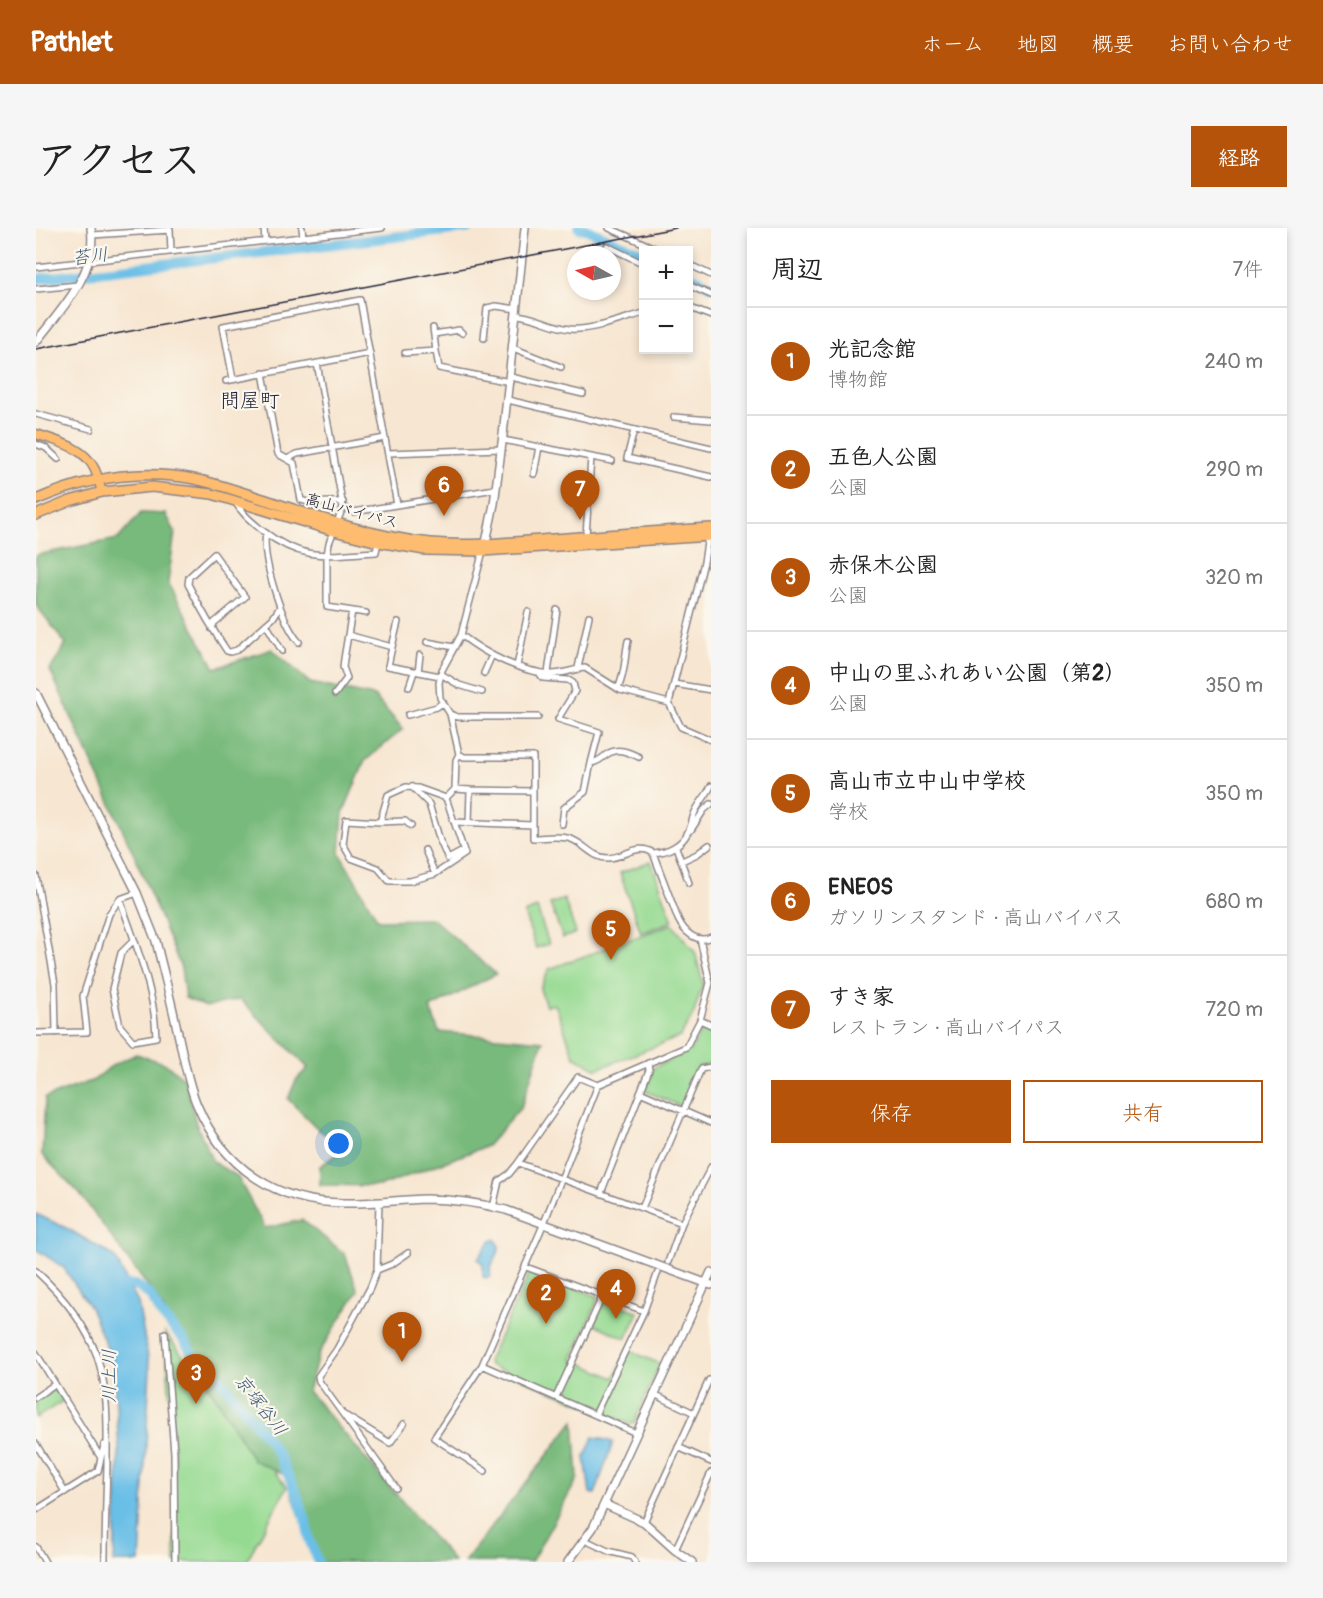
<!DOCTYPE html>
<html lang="ja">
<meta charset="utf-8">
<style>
:root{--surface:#fff;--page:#f6f6f6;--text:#222;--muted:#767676;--line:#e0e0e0;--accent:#b45309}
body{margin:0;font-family:Pangolin,"Klee One",sans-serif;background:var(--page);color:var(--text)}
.controls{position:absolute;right:18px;top:18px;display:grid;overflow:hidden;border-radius:0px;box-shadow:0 3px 9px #0003}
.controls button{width:54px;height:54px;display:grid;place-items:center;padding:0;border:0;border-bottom:2px solid var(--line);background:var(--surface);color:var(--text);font:30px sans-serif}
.compass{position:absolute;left:531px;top:18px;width:54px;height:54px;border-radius:50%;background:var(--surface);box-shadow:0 3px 9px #0003;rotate:278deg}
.you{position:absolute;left:303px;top:916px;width:21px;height:21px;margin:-15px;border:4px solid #fff;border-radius:50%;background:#1a73e8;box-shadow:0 0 0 9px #1a73e833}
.badge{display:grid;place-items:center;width:39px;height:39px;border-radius:50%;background:var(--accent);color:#fff;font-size:20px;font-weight:700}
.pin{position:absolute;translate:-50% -50px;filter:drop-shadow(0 2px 3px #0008)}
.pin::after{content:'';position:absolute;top:32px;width:21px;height:18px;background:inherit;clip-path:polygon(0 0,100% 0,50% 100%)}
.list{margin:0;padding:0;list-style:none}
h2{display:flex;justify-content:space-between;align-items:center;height:78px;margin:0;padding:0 24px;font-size:26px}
h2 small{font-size:20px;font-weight:400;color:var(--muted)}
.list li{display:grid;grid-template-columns:39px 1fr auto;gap:18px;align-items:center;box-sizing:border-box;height:108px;padding:0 24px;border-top:2px solid var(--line)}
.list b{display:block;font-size:22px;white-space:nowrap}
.list p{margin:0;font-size:20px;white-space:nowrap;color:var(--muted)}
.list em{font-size:20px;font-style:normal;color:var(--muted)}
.actions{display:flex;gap:12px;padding:18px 24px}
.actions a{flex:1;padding:14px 0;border:2px solid var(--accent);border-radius:0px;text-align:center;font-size:21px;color:var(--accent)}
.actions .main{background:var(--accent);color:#fff}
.map{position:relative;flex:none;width:675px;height:1334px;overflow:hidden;border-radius:0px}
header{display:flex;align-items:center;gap:36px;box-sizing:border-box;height:84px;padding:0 30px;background:var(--accent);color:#fff}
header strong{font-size:28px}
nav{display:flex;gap:33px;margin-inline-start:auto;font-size:21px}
.intro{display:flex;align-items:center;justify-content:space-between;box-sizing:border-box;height:144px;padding:0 36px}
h1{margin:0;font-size:42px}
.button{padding:15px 27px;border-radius:0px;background:var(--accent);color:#fff;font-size:21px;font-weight:700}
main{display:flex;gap:36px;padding:0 36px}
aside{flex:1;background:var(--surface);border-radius:0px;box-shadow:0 3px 9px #0003}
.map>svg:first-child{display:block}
.green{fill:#96da92;stroke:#5c7e66;stroke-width:1.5}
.forest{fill:#78ba7c;stroke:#4d6e5c;stroke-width:1.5}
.water{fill:#6bbfe7;stroke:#467091;stroke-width:1.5}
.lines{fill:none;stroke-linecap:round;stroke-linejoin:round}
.river{stroke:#6bbfe7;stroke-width:10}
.minor-casing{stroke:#8c8486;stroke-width:8}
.tertiary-casing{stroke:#8c8486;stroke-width:10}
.primary-casing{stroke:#8c8486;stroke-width:11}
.trunk-casing{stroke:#8c8486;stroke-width:12}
.minor{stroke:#fff;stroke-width:5}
.tertiary{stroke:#fff;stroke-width:7}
.primary{stroke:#fdbc70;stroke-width:8}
.trunk{stroke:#fdbc70;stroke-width:9}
.rail{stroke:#22223b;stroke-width:1.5}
.labels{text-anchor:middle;stroke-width:4.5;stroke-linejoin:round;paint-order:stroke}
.street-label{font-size:16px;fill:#22223b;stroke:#fbf7ec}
.water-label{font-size:18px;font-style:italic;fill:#3c5977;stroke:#fbf7ec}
.quarter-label{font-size:20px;fill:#22223b;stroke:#fbf7ec}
</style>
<header>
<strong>Pathlet</strong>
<nav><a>ホーム</a><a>地図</a><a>概要</a><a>お問い合わせ</a></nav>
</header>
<div class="intro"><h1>アクセス</h1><a class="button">経路</a></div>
<main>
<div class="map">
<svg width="675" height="1334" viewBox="0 0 675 1334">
<rect width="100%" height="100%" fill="#fbf7ec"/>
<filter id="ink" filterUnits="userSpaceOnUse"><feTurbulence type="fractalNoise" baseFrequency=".0167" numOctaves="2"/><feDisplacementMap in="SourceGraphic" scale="12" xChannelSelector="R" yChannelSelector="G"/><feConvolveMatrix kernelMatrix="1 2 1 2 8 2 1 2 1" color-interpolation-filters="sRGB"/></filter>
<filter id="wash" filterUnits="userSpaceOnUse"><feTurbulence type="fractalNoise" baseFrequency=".008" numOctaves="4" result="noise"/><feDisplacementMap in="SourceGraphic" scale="24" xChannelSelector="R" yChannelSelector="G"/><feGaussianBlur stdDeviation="1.35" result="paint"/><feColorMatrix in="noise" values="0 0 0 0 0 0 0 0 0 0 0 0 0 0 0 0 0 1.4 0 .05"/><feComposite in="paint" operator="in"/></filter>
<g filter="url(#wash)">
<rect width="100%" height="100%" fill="#f7e6d1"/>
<path class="green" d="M615 633 637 693 605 705 584 645Z
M528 671 540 705 527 710 514 676Z
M501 680 513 716 500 720 488 685Z
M636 696 659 724 667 755 657 788 644 809 561 841 538 828 519 776 510 778 504 761 513 741Z
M670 798 675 801V836L663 839 647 876 644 878 609 863 617 840 655 822 667 799Z
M494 1044 561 1068 562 1071 536 1131 578 1150 592 1122 624 1136 598 1195 594 1196 453 1137 452 1133Z
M568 1072 601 1083 602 1086 590 1111 558 1096Z
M129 1105 251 1259 210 1334H139L138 1224Z
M16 1161H19L27 1173 0 1190V1171Z"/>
<path class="forest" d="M105 285 130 286 139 304 132 354 179 440 236 421 274 455 338 468 367 501 329 533 307 585 304 625 342 692 397 691 460 746 394 780 403 804 507 813 485 879 451 918 345 958 284 957V938L310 921 283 902 252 871 260 852 272 840 204 771 170 779 149 770 145 740 99 629 14 442 30 416 0 377V327L82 311Z
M100 826 128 835 149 851 160 895 177 934 201 948 229 1000 266 992 309 1026 322 1063 283 1125 272 1163 418 1334H285L277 1323 249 1247 217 1232 121 1071 43 965 6 927 9 870 58 852 77 837Z
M538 1193 542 1250 495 1334H428Z"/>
<path class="water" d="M0 986 32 1001 78 1028 102 1075 114 1140 104 1334H78L83 1221 77 1134 54 1079 28 1040 0 1021Z
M459 1011C468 1022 459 1029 455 1039 454 1042 454 1045 454 1049L450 1050 447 1049V1037L442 1031 455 1012Z
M557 1209 577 1214 559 1266 554 1265 549 1229Z"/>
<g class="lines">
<path class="river" d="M543 0 550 1 608 26
M652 47 675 58
M0 51 434 0
M79 1056 99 1057 114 1067 123 1084 147 1111 158 1128 172 1135 236 1217 246 1234 261 1266 271 1296 273 1311 282 1334"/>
</g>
</g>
<g filter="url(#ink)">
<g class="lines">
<g class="minor-casing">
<path id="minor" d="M228 0 229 13
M266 0 267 9
M573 0 623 22
M134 1 135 23
M56 7 134 2
M571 18 608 36
M652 36 675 47
M0 39 346 0
M652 57 675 67
M0 61 42 57
M652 79 675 88
M480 87C499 88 515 99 534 101 555 103 586 91 608 85
M397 100 400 123
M398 106 423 102 426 105
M448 110 451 80 460 78 481 81
M477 120 525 139
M369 125 400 123 403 140 474 154
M281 135 307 279 293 315 291 327V379L330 385
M227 145 242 226 258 235 265 272C280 278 291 272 307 274
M475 149 547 166
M197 151 187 98 324 72 361 277
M190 153 334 125
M472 172 675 220
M0 186 55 201
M638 189 675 192
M598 202 591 230 675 249
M467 212 576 233
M0 216 10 220 22 231
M352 225 465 221
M251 231 261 226 349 210
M498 246 503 219
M198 272C206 286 215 293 227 303 267 334 292 327 340 324L342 314
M307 279 317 284 459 261
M230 305C225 329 246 395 263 414
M550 308 555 229
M672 308 668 334 633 475 645 499 675 512
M230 396 246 423
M176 401 178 395 209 369 178 326 153 349 152 356C164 380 176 401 191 423L194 424 201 422 237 390 244 379
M312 407 356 419 352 438 404 448
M425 407C451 427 484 444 516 446 527 446 538 441 549 440L584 462 633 475
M391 414 418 419
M356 419 362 394
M481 438 492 384
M542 440 553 388
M382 444 384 427
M448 445 456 427
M512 445 521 382
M405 446 423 457 446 464
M504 446 507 450 532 452 537 455 539 463 522 491 563 504 555 535C564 534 566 529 573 525 583 519 594 525 603 529
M638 456 675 462
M373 459 378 444
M582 461C590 442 588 432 592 413
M299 466 311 450 307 439 308 431 316 383
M414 486 421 489H502
M372 487 401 479 407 474
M376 559 393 576 404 613 412 631 427 623
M419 561 434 562 433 595
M434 562 497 563
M344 594 352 567 370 559 382 560 410 570
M418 594 497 597V529H428L423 526
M526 596 528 580 549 564 555 535
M497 597V610C509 610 523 607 535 611 549 616 556 630 572 630 588 630 602 614 617 625 632 624 646 617 652 604 656 597 656 589 660 582 665 573 671 567 675 558
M375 598 369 593 344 594 310 592 307 616 315 630 342 640 353 653H374L399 646 389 622
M655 602 668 582 675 576
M640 619 653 655
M617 625 642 691C648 704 661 716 675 709
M646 633 661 626 673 617
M399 646 429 626 410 570 419 561 420 532 423 526 414 486 404 470 403 455 406 442 425 407 447 323
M0 648 19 756 20 805
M84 671C99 716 119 761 120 809L97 813 84 798 76 761 85 725 98 712
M664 711 674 755 664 792 650 819 562 857 542 849 482 935 646 995 675 939
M664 792 675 797
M0 805 51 804 47 768 73 686 84 671 101 665
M604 864 675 895
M565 965 613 842 612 835
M343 974 341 1042 334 1060 301 1121 282 1148 283 1153 360 1260
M458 975 463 953 473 946 482 935
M606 980 665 841 675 839
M632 1034 646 995
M490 1039 608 1083 559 1187
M341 1042 356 1036 372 1025
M0 1043C26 1067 49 1095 61 1128 73 1164 71 1201 71 1237 70 1270 69 1302 69 1334
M608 1083 622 1044
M129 1105 138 1225 139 1334
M0 1125 65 1230
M446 1137 600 1205
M0 1169 19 1156
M520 1169 567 1067
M658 1185 673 1152H675
M310 1188 354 1215 368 1196
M0 1216 29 1264
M642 1219 675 1234
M449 1243 398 1210 446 1137 508 995 562 857
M0 1282 62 1243 68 1217
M608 1294 658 1185 618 1166
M549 1312 572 1323 596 1329 599 1334
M0 1319 9 1334
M639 1322 675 1245"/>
</g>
<g class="tertiary-casing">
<path id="tertiary" d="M0 114C25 81 62 45 55 0
M449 319 458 276 467 207 489 0
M0 465 101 665 120 713C127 742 135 772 141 801 147 826 151 853 161 877 187 938 239 975 307 975 334 976 361 972 389 971 416 971 443 975 470 982L675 1057
M568 1276 608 1294 639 1322 656 1334
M532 1334 557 1300 675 1044"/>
</g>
<g class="primary-casing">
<path id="primary" d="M0 206C20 213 48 219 58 240 62 247 63 256 66 264"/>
</g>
<g class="trunk-casing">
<path id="trunk" d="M0 272C43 253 89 243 137 248 170 251 201 263 233 273 286 291 339 309 395 315 435 319 476 314 517 311 570 307 622 303 675 300
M0 287 34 273 66 264 116 259 176 266 298 303 342 314 389 322 447 323 675 308"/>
</g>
<use href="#minor" class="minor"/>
<use href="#tertiary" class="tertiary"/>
<use href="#primary" class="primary"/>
<use href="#trunk" class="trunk"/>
<path class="rail" d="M0 121 640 0"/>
</g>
</g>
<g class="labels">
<g class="street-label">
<text transform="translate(316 282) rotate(15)" y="6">高山バイパス</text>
</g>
<g class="water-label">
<text transform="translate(54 28) rotate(-7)" y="6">苔川</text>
<text transform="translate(73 1148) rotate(-90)" y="6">川上川</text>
<text transform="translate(225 1177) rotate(52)" y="6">京塚谷川</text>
</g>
<g class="quarter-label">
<text x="214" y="179">問屋町</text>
</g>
</g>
</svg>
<div class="controls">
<button>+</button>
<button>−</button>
</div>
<svg class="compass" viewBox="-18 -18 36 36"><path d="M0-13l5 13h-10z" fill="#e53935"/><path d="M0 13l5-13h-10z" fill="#767676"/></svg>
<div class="you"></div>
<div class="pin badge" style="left:366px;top:1134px">1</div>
<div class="pin badge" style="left:510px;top:1096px">2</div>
<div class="pin badge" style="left:160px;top:1176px">3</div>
<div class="pin badge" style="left:580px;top:1091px">4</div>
<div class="pin badge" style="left:575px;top:732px">5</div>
<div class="pin badge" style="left:408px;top:288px">6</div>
<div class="pin badge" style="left:544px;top:292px">7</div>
</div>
<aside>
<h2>周辺<small>7件</small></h2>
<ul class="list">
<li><span class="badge">1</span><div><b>光記念館</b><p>博物館</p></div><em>240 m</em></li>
<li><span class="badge">2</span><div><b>五色人公園</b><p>公園</p></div><em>290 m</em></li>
<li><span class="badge">3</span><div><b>赤保木公園</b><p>公園</p></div><em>320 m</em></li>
<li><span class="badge">4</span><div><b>中山の里ふれあい公園（第2）</b><p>公園</p></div><em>350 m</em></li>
<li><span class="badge">5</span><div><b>高山市立中山中学校</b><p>学校</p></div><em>350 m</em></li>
<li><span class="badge">6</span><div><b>ENEOS</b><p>ガソリンスタンド · 高山バイパス</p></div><em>680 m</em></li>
<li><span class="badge">7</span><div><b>すき家</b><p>レストラン · 高山バイパス</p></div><em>720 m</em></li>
</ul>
<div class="actions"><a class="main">保存</a><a>共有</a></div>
</aside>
</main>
